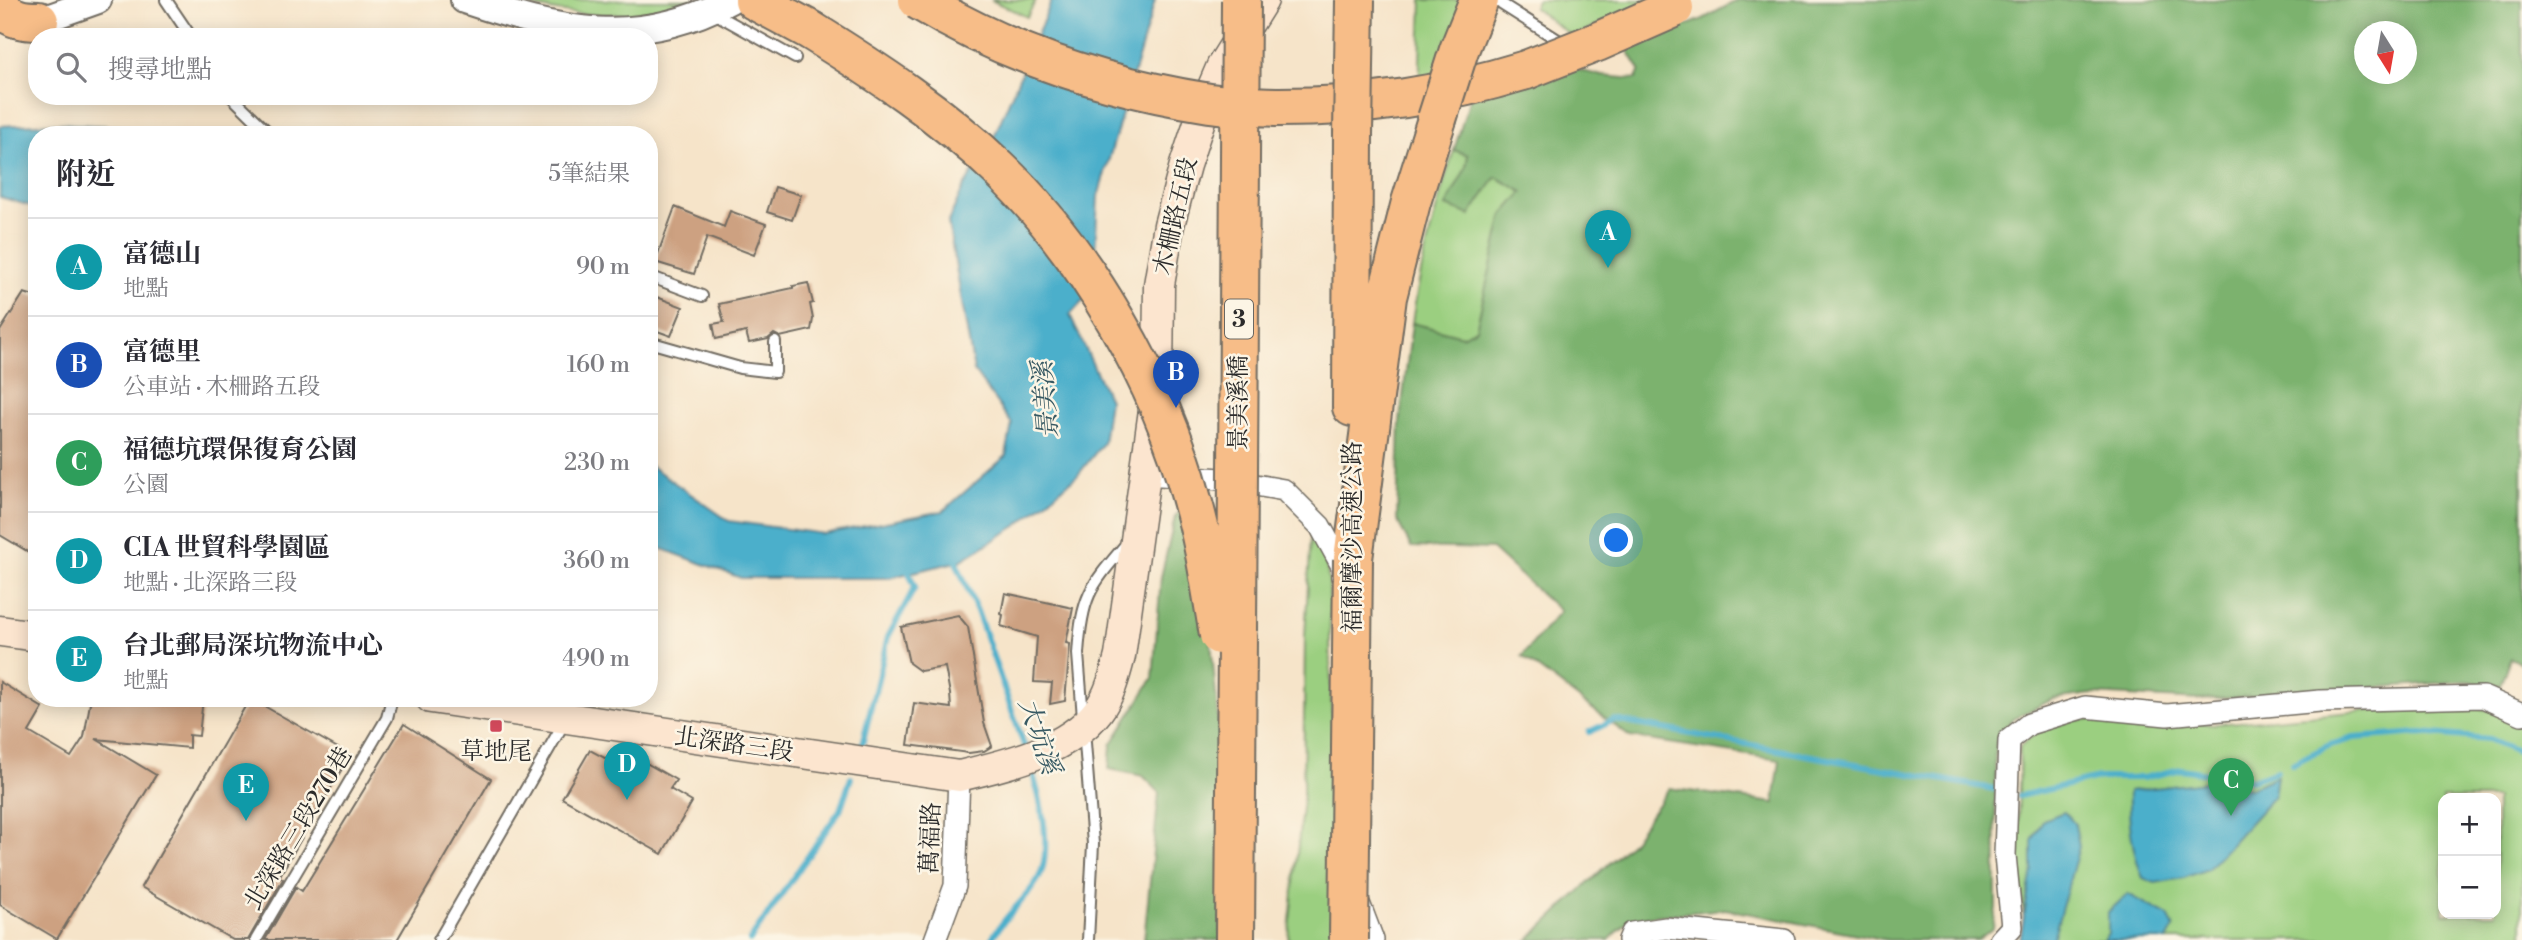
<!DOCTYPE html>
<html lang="zh-TW">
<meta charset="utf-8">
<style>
:root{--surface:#fff;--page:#f7f7f7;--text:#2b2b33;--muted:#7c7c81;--line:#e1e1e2;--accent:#2563eb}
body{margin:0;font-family:"Libre Bodoni","Noto Serif TC",serif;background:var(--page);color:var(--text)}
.controls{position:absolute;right:21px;bottom:21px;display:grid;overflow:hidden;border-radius:14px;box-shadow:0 4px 18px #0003}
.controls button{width:63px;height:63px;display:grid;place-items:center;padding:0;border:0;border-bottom:2px solid var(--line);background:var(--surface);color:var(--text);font:35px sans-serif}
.compass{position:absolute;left:2354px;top:21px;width:63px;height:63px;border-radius:50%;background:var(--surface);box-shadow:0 4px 18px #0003;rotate:169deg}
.you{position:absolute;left:1617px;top:541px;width:24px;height:24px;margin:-18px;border:5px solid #fff;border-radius:50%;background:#1a73e8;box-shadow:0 0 0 10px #1a73e833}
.badge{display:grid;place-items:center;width:46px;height:46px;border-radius:50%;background:var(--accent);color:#fff;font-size:23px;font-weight:700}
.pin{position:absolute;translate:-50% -58px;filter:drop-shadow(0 2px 4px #0008)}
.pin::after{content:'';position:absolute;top:37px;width:24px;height:21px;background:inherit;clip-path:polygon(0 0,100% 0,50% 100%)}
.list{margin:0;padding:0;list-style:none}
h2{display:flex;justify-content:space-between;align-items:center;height:91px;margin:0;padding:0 28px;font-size:30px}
h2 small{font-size:23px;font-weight:400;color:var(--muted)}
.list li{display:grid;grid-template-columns:46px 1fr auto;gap:21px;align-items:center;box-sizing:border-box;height:98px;padding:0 28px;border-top:2px solid var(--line)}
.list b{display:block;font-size:26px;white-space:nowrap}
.list p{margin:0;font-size:23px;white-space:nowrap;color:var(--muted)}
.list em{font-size:23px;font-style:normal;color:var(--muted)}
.icon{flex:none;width:38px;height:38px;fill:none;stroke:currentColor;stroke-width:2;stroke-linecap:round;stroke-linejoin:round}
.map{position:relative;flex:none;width:2522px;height:940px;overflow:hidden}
.search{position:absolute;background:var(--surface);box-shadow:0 4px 18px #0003;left:28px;top:28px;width:630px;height:77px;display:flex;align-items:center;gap:18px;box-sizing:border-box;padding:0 24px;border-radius:28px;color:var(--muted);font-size:26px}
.panel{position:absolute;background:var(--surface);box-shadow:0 4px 18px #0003;left:28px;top:126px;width:630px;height:581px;border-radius:28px}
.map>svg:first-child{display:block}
.green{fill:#9bcf80;stroke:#637d56;stroke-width:2;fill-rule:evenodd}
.forest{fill:#7cb26e;stroke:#546e4c;stroke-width:2;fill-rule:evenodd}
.water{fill:#4cafcb;stroke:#3c6d7b;stroke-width:2}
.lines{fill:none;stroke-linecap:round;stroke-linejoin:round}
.stream{stroke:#4cafcb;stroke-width:6}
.building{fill:#cda181}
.service-casing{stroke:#726c62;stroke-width:14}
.minor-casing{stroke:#726c62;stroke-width:24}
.tertiary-casing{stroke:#726c62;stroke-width:30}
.secondary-casing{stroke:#726c62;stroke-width:33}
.motorway-casing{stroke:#726c62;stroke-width:42}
.service{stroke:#fff;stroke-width:10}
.minor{stroke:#fff;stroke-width:21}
.tertiary{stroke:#fff;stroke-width:26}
.secondary{stroke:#fce5cf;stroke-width:30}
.motorway{stroke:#f7bd88;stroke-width:38}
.motorway-bridge-casing{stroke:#726c62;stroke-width:42;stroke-linecap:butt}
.motorway-bridge{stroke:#f7bd88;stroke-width:38}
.poi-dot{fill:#d1495b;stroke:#fcf5e5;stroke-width:2.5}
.labels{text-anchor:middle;stroke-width:5;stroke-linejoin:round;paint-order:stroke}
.shield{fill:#fcf5e5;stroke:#6a6863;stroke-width:2}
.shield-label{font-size:23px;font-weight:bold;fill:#2b2b2b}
.street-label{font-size:24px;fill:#2b2b2b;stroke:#fcf5e5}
.poi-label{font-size:24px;fill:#2b2b2b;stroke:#fcf5e5}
.water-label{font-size:26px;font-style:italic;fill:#375963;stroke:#fcf5e5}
</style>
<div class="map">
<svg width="2522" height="940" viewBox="0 0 2522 940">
<rect width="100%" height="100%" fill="#fcf5e5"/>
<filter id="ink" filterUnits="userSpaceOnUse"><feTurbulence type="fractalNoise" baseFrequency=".0143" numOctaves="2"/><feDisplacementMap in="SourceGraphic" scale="14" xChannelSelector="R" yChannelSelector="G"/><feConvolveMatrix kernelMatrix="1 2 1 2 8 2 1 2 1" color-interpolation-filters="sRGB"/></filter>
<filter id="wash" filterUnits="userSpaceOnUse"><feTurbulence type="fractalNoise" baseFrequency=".00686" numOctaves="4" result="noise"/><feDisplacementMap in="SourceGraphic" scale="28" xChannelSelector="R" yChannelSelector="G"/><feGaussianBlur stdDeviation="1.57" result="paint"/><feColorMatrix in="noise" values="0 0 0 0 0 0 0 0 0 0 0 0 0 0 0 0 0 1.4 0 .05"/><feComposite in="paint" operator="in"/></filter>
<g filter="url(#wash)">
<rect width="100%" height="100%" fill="#f6e4c9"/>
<path class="green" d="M511 0H695C635 19 572 20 511 0Z
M991 0H1036L1027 17Z
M1422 0H1466L1418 123Z
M1537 0H1650L1573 37 1534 8Z
M1454 150 1468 155 1466 168 1447 206 1485 190 1496 177 1523 192 1476 329 1462 336 1412 323C1420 264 1436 207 1454 150Z
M1311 534 1325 555 1329 583 1333 794 1332 940H1288L1303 798 1305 636Z
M2472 707 2494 711 2522 724V940H2021L2024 923 2018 834 2020 746 2038 731 2073 720 2112 718 2216 724 2363 711ZM2443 798H2496V914H2443Z"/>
<path class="forest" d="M1738 0H2522V663L2510 658 2500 686 2467 681 2200 700 2092 694 2053 699 2013 719 1999 733 1995 748 1996 908 1993 928 1978 940H1888L1725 909 1632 918 1609 940H1528L1632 842 1669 788 1774 803 1780 760 1630 737 1522 656 1560 611 1492 549 1411 547 1397 520 1400 421 1412 323 1462 336 1476 329 1503 215 1523 192 1496 177 1470 215 1446 206 1466 168 1468 155 1454 150 1470 98 1568 67 1602 76 1636 79 1640 70 1627 49 1703 19ZM2364 32H2406V74H2364Z
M1184 506 1209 621 1219 726 1221 940H1144L1159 792 1143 776 1109 769 1111 745 1153 678 1161 577 1175 517Z"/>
<path class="water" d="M1052 0H1155L1098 197 1093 290 1070 315 1109 400 1103 443 1077 476 1018 525 960 561 888 578H741L649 544V465L729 521 824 534 943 511 1006 456 1012 424 974 371 948 222 963 188 993 139Z
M57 123 127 127 144 135H37V208L0 197V126Z
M2277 776 2274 796 2208 869 2184 878 2155 883 2143 878C2132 851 2128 820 2129 791L2205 782 2251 788Z
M2064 812 2075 824 2079 847 2053 939 2020 940 2032 870V841L2043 820Z
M2128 894 2168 916 2174 927 2167 940H2104L2108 933V912Z"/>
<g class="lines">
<path class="stream" d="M953 555 977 611 1025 748
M1589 732 1614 720 1994 789
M862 745 888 637 915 587 906 566
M2292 764 2330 745 2354 738 2421 733 2489 739 2522 753
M2019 796 2099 778H2143L2181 769 2252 780 2277 771
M750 940 840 810 851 778
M991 940C1003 918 1021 904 1035 884 1056 856 1040 795 1030 765"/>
</g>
<g id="blocks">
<path class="building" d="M775 187 801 195 792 220 767 212Z
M675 207 724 227 730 211 766 224 754 255 707 237 694 274 655 262Z
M808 283 813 303 810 304 813 319 811 330 780 337 774 334 768 339 749 343 746 332 716 339 713 324 724 322 719 304 793 288V286Z
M24 293 37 297V557L0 535V331Z
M649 294 683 307 671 336 649 328Z
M1005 593 1073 608 1066 643 1070 644 1065 701 1050 704 1052 683 1034 682 1037 637 1001 626 1003 615 1001 614Z
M958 615 968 627 984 723 992 746 984 751 969 753 908 745 914 703 951 708 950 694 945 667 920 671 909 663 901 627Z
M0 682 43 708 29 732 71 757 84 737 91 698H203L199 736 189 735V748L96 739 156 775 57 939 0 905Z
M250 698 350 755 279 877 283 879 248 940H233L141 887Z
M404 724 491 779 397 940H265L296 887 302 891Z
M620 748 676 780 670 789 692 802 662 854 562 798 590 750 612 762Z"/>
</g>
</g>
<g filter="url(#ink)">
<use href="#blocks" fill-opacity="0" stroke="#726c62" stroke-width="2"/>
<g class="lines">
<g class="service-casing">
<path id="service" d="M166 0 191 37
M1495 0 1566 45
M712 12 795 58
M231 96 271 135
M649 276 702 296
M649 342 740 368 775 372V342
M256 940 387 718 392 698
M439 940 565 721
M1088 940 1093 844 1078 654C1082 594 1090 587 1128 542"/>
</g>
<g class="minor-casing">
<path id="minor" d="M1145 474 1222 479 1284 490 1320 526 1342 566V577
M1359 903 1373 940
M935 940 955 886 959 776
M1629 940 1632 933 1666 928 1784 940
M2000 940 2012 927 2005 855 2009 740 2029 724 2085 707 2167 715 2320 701 2483 697 2522 714"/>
</g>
<g class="tertiary-casing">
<path id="tertiary" d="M464 0C557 31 638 50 730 0
M39 21 98 0"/>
</g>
<g class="secondary-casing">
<path id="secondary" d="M0 631 37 636
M431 698 959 776C1005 765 1068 751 1098 711 1110 695 1115 675 1120 656L1158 381 1159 285 1169 225 1185 165 1204 108 1222 66 1263 0"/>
</g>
<g class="motorway-casing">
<path id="motorway" d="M754 0 810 30
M0 7C12 19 22 21 39 21
M1279 107C1368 107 1441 96 1526 70
M1352 407 1353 134
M1353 559 1387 297 1411 202 1437 119
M1235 940 1237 637"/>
</g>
<use href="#service" class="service"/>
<use href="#minor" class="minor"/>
<use href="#tertiary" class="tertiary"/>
<use href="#secondary" class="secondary"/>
<use href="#motorway" class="motorway"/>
<g class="motorway-bridge-casing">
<path id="motorway-bridge" d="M918 0C1007 54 1107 87 1210 103 1232 106 1256 106 1279 107
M810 30C876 71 942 114 998 168 1086 252 1161 383 1192 500 1205 544 1211 590 1219 635
M1526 70 1597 42 1674 8
M1437 119 1459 50 1479 0
M1353 134 1355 0
M1237 631 1241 0
M1349 940 1353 559"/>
</g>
<use href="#motorway-bridge" class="motorway-bridge"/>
</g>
</g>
<rect class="poi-dot" x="489" y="719" width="14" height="14" rx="3.5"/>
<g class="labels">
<rect class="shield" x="1225" y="299.5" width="28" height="39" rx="5"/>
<g class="shield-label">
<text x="1239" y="327">3</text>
</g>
<g class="street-label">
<text transform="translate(1175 216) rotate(-77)" y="8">木柵路五段</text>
<text transform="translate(1238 403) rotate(-90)" y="8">景美溪橋</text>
<text transform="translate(1352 537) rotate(-90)" y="8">福爾摩沙高速公路</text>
<text transform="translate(734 744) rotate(8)" y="8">北深路三段</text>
<text transform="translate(298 828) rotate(-59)" y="8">北深路三段270巷</text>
<text transform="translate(930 838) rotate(-88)" y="8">萬福路</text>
</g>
<g class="poi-label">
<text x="496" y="759">草地尾</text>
</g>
<g class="water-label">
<text transform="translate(1045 400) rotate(-95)" y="9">景美溪</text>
<text transform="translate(1040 736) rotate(71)" y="9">大坑溪</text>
</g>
</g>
</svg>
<div class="controls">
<button>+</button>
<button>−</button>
</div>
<svg class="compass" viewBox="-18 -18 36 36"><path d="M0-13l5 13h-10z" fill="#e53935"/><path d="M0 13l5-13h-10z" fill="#7c7c81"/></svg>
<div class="you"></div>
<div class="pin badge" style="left:1608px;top:268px;background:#0f9aa8">A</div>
<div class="pin badge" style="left:1176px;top:408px;background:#1a4fb4">B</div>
<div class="pin badge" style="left:2231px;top:816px;background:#2e9e5b">C</div>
<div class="pin badge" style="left:627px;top:800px;background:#0f9aa8">D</div>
<div class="pin badge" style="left:246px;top:821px;background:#0f9aa8">E</div>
<div class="search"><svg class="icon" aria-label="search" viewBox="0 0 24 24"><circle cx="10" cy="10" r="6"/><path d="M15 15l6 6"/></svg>搜尋地點</div>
<section class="panel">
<h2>附近<small>5筆結果</small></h2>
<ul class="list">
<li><span class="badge" style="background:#0f9aa8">A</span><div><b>富德山</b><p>地點</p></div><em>90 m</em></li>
<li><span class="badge" style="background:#1a4fb4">B</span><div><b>富德里</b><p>公車站 · 木柵路五段</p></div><em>160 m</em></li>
<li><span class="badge" style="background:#2e9e5b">C</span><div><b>福德坑環保復育公園</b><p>公園</p></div><em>230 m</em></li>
<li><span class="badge" style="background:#0f9aa8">D</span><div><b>CIA 世貿科學園區</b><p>地點 · 北深路三段</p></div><em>360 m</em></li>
<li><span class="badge" style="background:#0f9aa8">E</span><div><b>台北郵局深坑物流中心</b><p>地點</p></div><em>490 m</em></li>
</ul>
</section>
</div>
